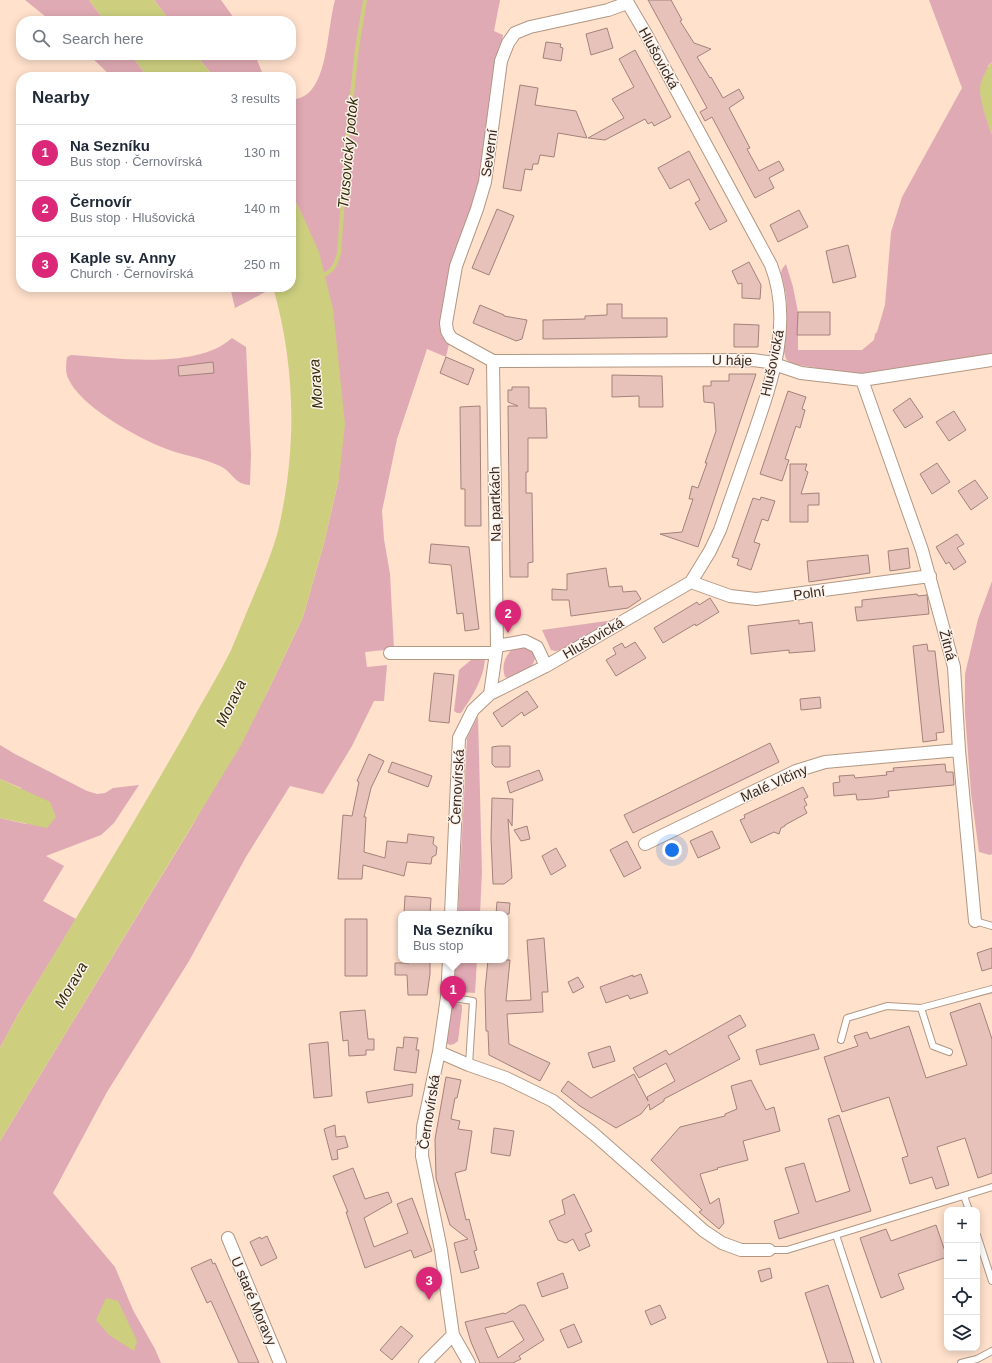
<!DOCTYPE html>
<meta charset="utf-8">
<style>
:root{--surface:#fff;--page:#f6f6f7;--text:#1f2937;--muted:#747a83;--line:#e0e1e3;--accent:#db2777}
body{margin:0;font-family:Helvetica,sans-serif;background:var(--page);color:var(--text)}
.controls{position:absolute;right:12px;bottom:12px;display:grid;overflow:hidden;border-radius:8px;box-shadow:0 2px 10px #0003}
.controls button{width:36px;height:36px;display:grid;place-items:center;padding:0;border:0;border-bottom:1px solid var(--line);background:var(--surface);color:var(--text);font:20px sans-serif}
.you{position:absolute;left:672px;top:850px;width:14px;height:14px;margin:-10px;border:3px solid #fff;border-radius:50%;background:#1a73e8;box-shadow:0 0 0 6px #1a73e833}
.badge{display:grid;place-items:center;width:26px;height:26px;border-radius:50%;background:var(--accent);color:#fff;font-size:13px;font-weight:700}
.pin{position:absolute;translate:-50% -33px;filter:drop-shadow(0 1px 2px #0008)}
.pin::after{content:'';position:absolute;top:21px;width:14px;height:12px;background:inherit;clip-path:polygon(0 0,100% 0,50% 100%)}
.popup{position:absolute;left:398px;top:911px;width:110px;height:52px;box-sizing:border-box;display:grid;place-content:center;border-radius:8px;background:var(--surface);filter:drop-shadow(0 1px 3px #0005);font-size:13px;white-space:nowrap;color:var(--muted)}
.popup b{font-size:15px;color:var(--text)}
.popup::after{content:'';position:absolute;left:50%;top:100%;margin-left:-8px;border:8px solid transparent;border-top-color:var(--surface)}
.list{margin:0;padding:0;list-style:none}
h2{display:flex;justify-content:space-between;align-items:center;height:52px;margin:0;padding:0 16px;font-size:17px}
h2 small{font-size:13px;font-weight:400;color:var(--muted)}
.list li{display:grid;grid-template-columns:26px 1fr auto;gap:12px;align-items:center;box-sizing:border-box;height:56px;padding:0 16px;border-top:1px solid var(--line)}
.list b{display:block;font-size:15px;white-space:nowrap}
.list p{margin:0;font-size:13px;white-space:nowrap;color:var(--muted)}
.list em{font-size:13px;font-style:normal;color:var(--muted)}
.icon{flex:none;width:22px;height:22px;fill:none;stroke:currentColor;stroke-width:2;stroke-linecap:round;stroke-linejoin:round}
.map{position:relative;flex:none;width:992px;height:1363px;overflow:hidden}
.search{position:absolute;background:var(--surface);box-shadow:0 2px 10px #0003;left:16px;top:16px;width:280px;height:44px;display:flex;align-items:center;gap:10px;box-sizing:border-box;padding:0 14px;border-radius:16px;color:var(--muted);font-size:15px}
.panel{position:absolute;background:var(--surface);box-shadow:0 2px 10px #0003;left:16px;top:72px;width:280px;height:220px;border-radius:16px}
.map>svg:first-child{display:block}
.green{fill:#e0aab4}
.water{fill:#cdcf7f}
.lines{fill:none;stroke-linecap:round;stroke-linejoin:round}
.stream{stroke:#cdcf7f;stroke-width:4}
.building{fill:#e7c2ba;stroke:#a4827b;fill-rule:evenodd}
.service-casing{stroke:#b29783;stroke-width:8}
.minor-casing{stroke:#b29783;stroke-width:14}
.service{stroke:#fff;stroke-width:6}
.minor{stroke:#fff;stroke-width:12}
.labels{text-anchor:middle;stroke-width:3;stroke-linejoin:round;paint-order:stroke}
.street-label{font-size:14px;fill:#352a22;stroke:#fef2ea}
.water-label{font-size:15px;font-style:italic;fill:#2d2d09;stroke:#fef2ea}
</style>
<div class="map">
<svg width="992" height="1363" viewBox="0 0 992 1363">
<rect width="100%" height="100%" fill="#ffe1cc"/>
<path class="green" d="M25 0H89L105 21H51Z
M154 0H221L236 21H170Z
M335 0H500L494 31 503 35 476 201 443 333 449 344 446 357 427 349 397 439 382 511 384 539 390 574 394 649 365 652 367 667 387 665 384 701H374L352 746 323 794 290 786 246 857 189 961 107 1092 53 1193 115 1267 133 1310 155 1349 161 1363H0V1141L192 826 268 691 303 617 324 543 339 478 301 212 291 194V100C299 99 307 96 312 89 328 69 328 25 335 0Z
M929 0H992V62L988 66 986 117 992 135V354L862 376 799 365 793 366 786 359 784 352 787 307 786 294 781 273 782 269 786 264 793 287 798 312V350H862L874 340 875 334 877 332 885 305 891 232 902 197 962 88Z
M89 55H131L148 77H112Z
M196 55H255L264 77H214Z
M230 287H273V288L235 308Z
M232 338 246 347 251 454 250 485C247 485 244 484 241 483 235 481 229 470 220 466 201 457 179 455 159 446 133 435 79 405 68 378 65 371 66 364 67 357L71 355C116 358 197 370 232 338Z
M992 581V854L990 855 979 852 971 793 965 713V674L978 619Z
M614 620 562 650 555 651 551 650 542 630Z
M515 647H528L535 654C536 669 522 672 511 679L505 677C501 665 505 655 515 647Z
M477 658 485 660C483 680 472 697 461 713H457L454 711 459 670 471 660Z
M478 716 482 872 480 914H458L467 738Z
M0 745 15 754 87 791 97 794 105 793 113 788 139 785 114 823 101 835 46 856 64 866 43 901 76 919 20 1011 0 1048V818L26 824 21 788 0 779Z
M455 960H477L475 993 461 992 454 989Z
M454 1003 460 1004 462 1005V1010L458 1041 454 1044 450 1045 446 1043 450 1008Z"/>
<path class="water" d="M89 0H154L170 21H105Z
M131 55H196L214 77H148Z
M992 62V135C987 121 980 103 980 88 980 82 987 67 992 62Z
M291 194 301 212 319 252 333 309 345 424 339 478 324 543 303 617 268 691 241 745 0 1141V1048L20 1011C76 918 133 825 187 730 201 703 218 677 231 650 239 632 246 613 254 595 263 574 272 553 278 531 297 450 296 368 273 287H291Z
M0 779 50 802 56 817 47 828 0 818Z
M106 1298 118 1301 137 1341 134 1351 109 1335 96 1320Z"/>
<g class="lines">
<path class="stream" d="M320 277C333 271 335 267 339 253L348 132 357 48 365 0"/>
</g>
<path class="building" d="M648 0H671L682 20 680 21 694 43 711 49 697 57 710 78 711 77 723 98 739 89 744 98 729 108 750 148 747 149 759 171 779 161 784 170 769 178 774 188 755 198 712 117 705 121 700 112 707 108Z
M607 28 613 48 591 55 586 34Z
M546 42 561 44 560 47 563 48 561 61 543 58Z
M635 50 671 117 654 126 652 122 648 124 645 119 605 140 588 138 624 118 612 99 634 87 619 59Z
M520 85 538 88 535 105 576 111 587 138 558 133 554 157 540 155 538 164H533L532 170 525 169 521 191 503 188Z
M689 151 727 221 710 230 695 203 700 200 689 179 670 189 658 168Z
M497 209 514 216 489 275 472 268Z
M799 210 808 227 778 242 770 225Z
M848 245 856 277 833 283 826 251Z
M749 262 761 285 760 299 742 298V283L738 284 732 271Z
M607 304H622V318H667V337L543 339V320L585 319V316L607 315Z
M480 305 504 315V316L527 320 522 339 516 341 514 340 473 323Z
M798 312H830V335H797Z
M734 324 759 325 758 347H734Z
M446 357 474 369 468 385 440 373Z
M213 362 214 373 179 376 178 366Z
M729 374H756L698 547 660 534 682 532 693 499H689L692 486 698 488 707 463H705L716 431 714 403 704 402 703 386H711V381H729Z
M612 375 662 376 663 407H639V396L612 397Z
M512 387H529V408H546L547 438H528V472H526V493H532L533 562 528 563V577H510L508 406H518L508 402V390H512Z
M788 391 806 397 802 409 805 410 800 428 796 426 785 459 789 460 782 481 760 474Z
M910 398 923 417 905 428 893 410Z
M480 406 481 526H465V489H461L460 407Z
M954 411 966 430 949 441 936 422Z
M937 463 950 482 932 494 920 474Z
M790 464H807L805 470 808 472 801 494 819 493V505H808V522H790Z
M975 480 988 498 971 510 958 491Z
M761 497 775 501 768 521 762 519 754 542 760 544 751 570 737 565 739 559 732 557 753 498 760 500Z
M957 534 964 544 957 548 966 562 954 570 949 562 946 564 936 547Z
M431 544 469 547 479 629 465 631 463 613 457 614 451 565 429 563Z
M908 548 910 568 890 571 888 551Z
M868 555 870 573 809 582 807 561Z
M606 568 609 587 622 586 623 592 636 591 641 599 628 608 571 616 569 600H552V589L567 590V574Z
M917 594 918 596 927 595 929 614 857 621 855 607H862V600Z
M710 598 719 612 696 626 695 624 663 643 654 628 697 602 699 605Z
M799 620V624L812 622 815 651 789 653V650L751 654 748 626Z
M635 642 646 658 616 676 606 660 616 654 613 648 622 643 625 648Z
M927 644 928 651H935L944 732 936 733 937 740 923 742 913 646Z
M434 673 454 675 449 723 429 721Z
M527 691 538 707 524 716 522 712 502 727 493 713Z
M820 697 821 708 801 710 800 699Z
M770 743 779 762 633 833 624 815Z
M499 746H510V767H495L492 764V747Z
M369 754 384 761 371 788 364 817H366L364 852 385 858 387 841 407 843 408 834 434 837 433 844 437 847 436 855 432 857 431 864 407 862 404 876 363 865 362 879H338L343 815 352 816 359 782 357 781Z
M392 762 432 776 428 787 388 772Z
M945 764 946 772H953L954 785 888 791 889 797 873 799 857 800 856 794 834 796 833 783 840 782 839 776 854 775 855 778 887 775 886 772 894 771 893 768Z
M539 770 543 780 510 793 507 782Z
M803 787 808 797 804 799 807 805 804 807 807 813 785 825V826L781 828 779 834 774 832 751 843 740 820 745 818 744 815Z
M492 798 513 799 512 826 508 819 512 878 504 884H493L491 838Z
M527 826 530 839 521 841 514 830Z
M712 831 720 848 698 858 690 841Z
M627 841 641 868 624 877 610 850Z
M556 848 566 866 551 875 542 856Z
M405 896 431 898 430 914H404Z
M497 902 510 903 509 914H496Z
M345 919H367V976H345Z
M544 938 548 992H542L543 1012 507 1014 509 1044 550 1063 540 1081 489 1055 488 1031H486L485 990 488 960H510L506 1001 531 1000 527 940Z
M992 948V968L982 971 977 953Z
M409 960H430V974L427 995H408L407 975H395V963H409Z
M641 974 648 993 630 999 628 995 606 1003 600 987 633 975V977Z
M578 977 584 987 573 993 568 982Z
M980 1003 992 1039V1173L978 1178 965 1138 937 1147 949 1185 936 1189 932 1177 910 1184 902 1158 908 1156 889 1097 842 1112 824 1057 858 1046 854 1036 867 1032 870 1039 909 1026 926 1078 967 1065 950 1013Z
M365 1010 368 1039H374V1050H366V1055L349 1056 348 1040 343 1041 340 1012Z
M740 1015 746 1026 728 1036 740 1059 664 1099V1101L650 1110 649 1104 641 1114 616 1128 580 1106 561 1091 568 1081 591 1098 634 1074 648 1101 647 1097 675 1081 666 1063 639 1078 633 1068 666 1050 669 1055Z
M814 1034 819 1049 760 1065 756 1050Z
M404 1037 418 1038 416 1050H419L416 1073 394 1070 397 1047 403 1048Z
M328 1042 332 1096 314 1098 309 1044Z
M610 1046 615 1061 593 1068 588 1053Z
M446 1077 461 1080 457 1098H455L451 1119 460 1121 458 1129 472 1131 466 1170 455 1173 466 1220 469 1219 477 1250 474 1251 479 1268 461 1273 454 1243 468 1239 450 1225 436 1178 435 1139Z
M751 1080 766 1110 774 1107 780 1131 743 1141 748 1160 717 1168 718 1169 700 1174 710 1204 719 1198 724 1223 719 1229 699 1212 702 1210 651 1160 680 1127 725 1116V1114L737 1109 731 1086Z
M413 1084 412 1096 368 1103 366 1092Z
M839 1115 871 1211 779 1239 774 1221 799 1213 785 1168 804 1163 816 1202 850 1191 828 1119Z
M335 1125 336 1137 345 1136 348 1147 337 1150 338 1159 332 1160 324 1129Z
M494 1128 514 1131 510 1156 491 1153Z
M353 1168 365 1199 388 1192 392 1202 364 1218 374 1247 408 1233 397 1204 412 1198 432 1251 414 1258 411 1250 365 1268 346 1212H348L333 1176Z
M574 1194 592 1231 585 1234 590 1246 579 1251 573 1239 566 1243 558 1240 549 1221 565 1214 562 1200Z
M936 1225 947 1257 898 1274 904 1289 881 1298 860 1238 886 1229 891 1241Z
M267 1236 277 1258 261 1266 250 1242 260 1237 261 1239Z
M211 1259 213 1264 215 1263 259 1363H239L211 1301 207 1303 191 1268Z
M770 1268 772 1278 761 1282 758 1271Z
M563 1273 568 1288 542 1297 537 1283Z
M828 1285 854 1363H828L805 1293Z
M520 1305H525L544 1340 519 1356 521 1359 513 1363H480L471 1342 465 1322 504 1313 505 1314ZM513 1321 524 1340 498 1358 485 1328Z
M660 1305 666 1318 651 1325 645 1311Z
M574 1324 582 1342 568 1348 560 1330Z
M401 1326 413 1336 392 1360 380 1350Z"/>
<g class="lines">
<g class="service-casing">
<path id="service" d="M975 921 992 926
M447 997 473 1001 469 1065
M921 1008 933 1046 949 1052
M841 1040 847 1018 887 1006 921 1008 992 989
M964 1196 969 1210
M836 1235 878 1363
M977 1235 992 1281
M769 1250H787L992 1187
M961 1363 977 1359 992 1351"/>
</g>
<g class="minor-casing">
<path id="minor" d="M627 3 608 10 530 27 515 33 508 43 501 61 485 182 477 209 456 266 446 323 447 331 451 338 493 361 753 360 768 362 801 373 862 380 992 360
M862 380 922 550 954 667 959 750 975 921
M691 582 730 596 756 599 930 576
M497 646 525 641 537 647 546 666
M390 653H496
M490 694 497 646 493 361
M645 844 796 771 825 762 959 750
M451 914 459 738 473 710 490 694 546 666 691 582 710 551 720 530C731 499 742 467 753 436 772 381 793 322 771 265L646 34 626 0
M449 960 447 997 439 1052 423 1127 422 1156 441 1250 453 1335 469 1363
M439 1052 469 1065 506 1078 553 1101 595 1135 704 1231 722 1243 741 1250H769
M228 1238 280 1363
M425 1363 453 1335"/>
</g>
<use href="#service" class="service"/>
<use href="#minor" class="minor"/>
</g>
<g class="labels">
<g class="street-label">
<text transform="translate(659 58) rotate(61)" y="5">Hlušovická</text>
<text transform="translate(489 153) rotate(-82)" y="5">Severní</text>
<text transform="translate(732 360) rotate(1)" y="5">U háje</text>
<text transform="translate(772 363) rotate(-78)" y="5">Hlušovická</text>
<text transform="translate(495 504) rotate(-91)" y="5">Na partkách</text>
<text transform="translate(809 593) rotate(-8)" y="5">Polní</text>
<text transform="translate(593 638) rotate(-30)" y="5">Hlušovická</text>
<text transform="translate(948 645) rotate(75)" y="5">Žitná</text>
<text transform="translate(774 783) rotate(-24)" y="5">Malé Vlčiny</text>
<text transform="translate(457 787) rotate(-87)" y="5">Černovírská</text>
<text transform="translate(429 1112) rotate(-81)" y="5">Černovírská</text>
<text transform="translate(254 1301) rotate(67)" y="5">U staré Moravy</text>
</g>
<g class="water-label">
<text transform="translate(348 153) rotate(-85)" y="5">Trusovický potok</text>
<text transform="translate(316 384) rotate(-94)" y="5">Morava</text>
<text transform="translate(231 703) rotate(-64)" y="5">Morava</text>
<text transform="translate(71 985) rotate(-60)" y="5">Morava</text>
</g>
</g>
</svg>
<div class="controls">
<button>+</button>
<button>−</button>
<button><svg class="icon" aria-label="locate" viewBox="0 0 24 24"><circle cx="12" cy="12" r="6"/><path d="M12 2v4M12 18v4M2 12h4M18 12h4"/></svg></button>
<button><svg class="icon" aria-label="layers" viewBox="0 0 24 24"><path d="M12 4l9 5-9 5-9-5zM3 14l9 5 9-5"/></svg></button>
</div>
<div class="you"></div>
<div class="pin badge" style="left:453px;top:1009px">1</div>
<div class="popup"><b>Na Sezníku</b>Bus stop</div>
<div class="pin badge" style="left:508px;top:633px">2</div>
<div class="pin badge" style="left:429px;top:1300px">3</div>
<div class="search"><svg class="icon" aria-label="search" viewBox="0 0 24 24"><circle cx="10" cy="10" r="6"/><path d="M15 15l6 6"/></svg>Search here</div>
<section class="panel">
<h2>Nearby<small>3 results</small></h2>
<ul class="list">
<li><span class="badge">1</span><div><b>Na Sezníku</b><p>Bus stop · Černovírská</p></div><em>130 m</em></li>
<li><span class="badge">2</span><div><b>Černovír</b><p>Bus stop · Hlušovická</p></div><em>140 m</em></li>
<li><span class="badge">3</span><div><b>Kaple sv. Anny</b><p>Church · Černovírská</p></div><em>250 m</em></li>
</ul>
</section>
</div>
